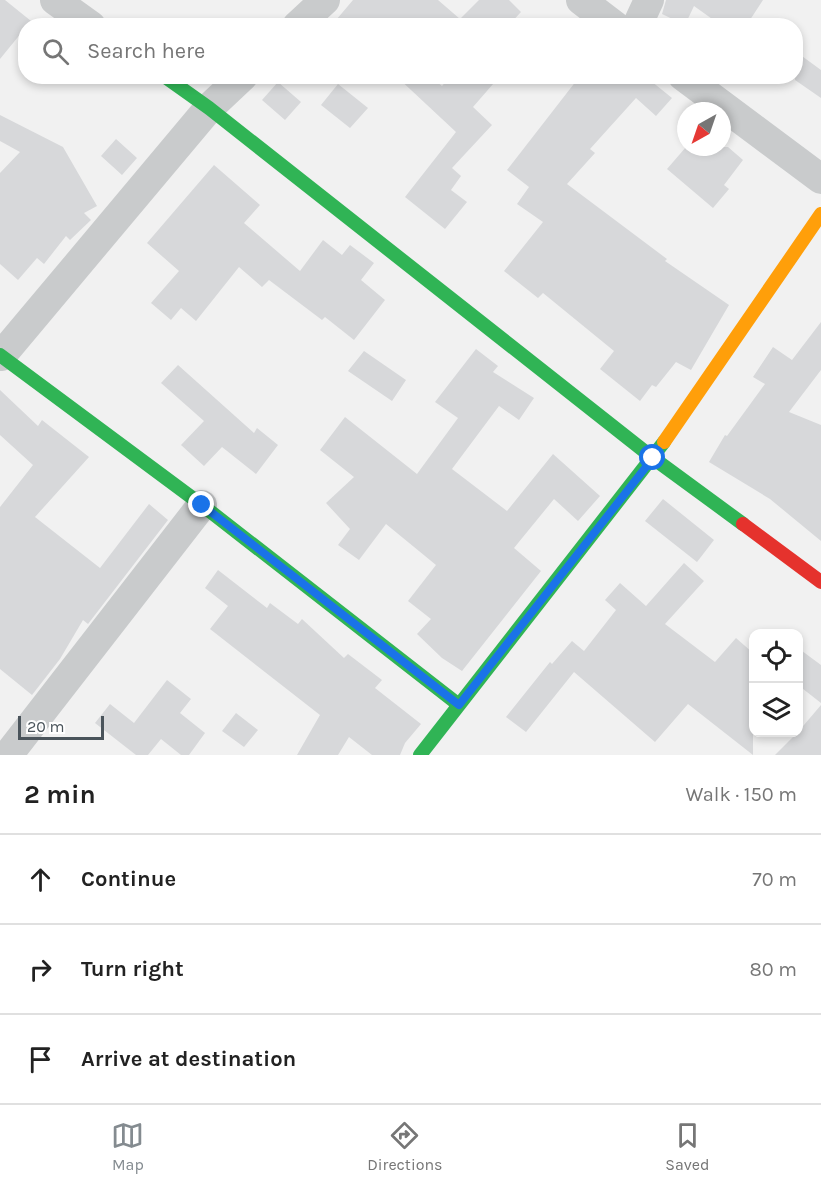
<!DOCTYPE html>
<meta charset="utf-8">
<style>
:root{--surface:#fff;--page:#f6f6f6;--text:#222;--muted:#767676;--line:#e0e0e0;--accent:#848b90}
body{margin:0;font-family:Karla,sans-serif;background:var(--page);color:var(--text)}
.controls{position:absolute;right:18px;bottom:18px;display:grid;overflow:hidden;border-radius:12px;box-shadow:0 3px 9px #0003}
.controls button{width:54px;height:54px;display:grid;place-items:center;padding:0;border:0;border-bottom:2px solid var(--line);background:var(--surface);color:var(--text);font:30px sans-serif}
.compass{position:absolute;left:677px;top:102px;width:54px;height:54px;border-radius:50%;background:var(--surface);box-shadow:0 3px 9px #0003;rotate:220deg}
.scale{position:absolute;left:18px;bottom:15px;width:86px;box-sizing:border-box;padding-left:6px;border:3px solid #4a545b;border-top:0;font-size:16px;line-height:21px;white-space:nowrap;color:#4a545b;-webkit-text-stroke:4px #fff;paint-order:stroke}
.stop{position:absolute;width:18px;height:18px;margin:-14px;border:4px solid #1a73e8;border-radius:50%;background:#fff}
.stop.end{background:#1a73e8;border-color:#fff;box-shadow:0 2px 6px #0008}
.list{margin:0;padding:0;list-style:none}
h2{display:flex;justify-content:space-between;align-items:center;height:78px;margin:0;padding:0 24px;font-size:26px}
h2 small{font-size:20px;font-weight:400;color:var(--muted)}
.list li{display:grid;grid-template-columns:39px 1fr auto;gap:18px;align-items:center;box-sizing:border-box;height:90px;padding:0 24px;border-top:2px solid var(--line)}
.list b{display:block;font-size:22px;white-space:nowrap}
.list em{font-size:20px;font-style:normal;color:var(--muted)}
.icon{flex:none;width:33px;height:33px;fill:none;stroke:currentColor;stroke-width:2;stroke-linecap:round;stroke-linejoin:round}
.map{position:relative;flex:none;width:821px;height:755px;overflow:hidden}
.search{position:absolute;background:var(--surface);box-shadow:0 3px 9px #0003;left:18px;right:18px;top:18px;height:66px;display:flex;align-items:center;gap:15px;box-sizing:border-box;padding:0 21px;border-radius:24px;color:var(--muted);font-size:22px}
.sheet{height:348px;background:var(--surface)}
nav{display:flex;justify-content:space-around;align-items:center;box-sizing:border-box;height:84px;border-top:2px solid var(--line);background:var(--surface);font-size:16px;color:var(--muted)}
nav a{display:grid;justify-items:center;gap:3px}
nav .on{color:var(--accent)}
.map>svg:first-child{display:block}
.building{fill:#d7d8da}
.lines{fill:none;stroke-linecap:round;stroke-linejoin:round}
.street{stroke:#c9cbcc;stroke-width:30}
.fast{stroke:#30b455;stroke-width:14}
.slow{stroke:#ff9f0a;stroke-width:14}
.jam{stroke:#e5322d;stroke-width:14}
.route{stroke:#1a73e8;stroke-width:8}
</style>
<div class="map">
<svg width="821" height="755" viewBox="0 0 821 755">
<rect width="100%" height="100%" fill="#f1f1f1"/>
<path class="building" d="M0 0H5L31 21 0 59Z
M353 0H438L460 19 479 0H509L521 12 508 26H331Z
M666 0H763L746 26H722L694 6 685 25 662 14Z
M795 51 821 70V98L795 80Z
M396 76H430L442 86 451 76H500L473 107 492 125 452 168 461 176 451 190 467 202 445 229 405 197 456 132Z
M580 76H655L651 81 672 98 656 116 636 98 590 149 595 153 567 184 667 259 665 261 729 305 691 370 676 362 656 387 652 385 640 401 600 369 614 351 543 293 538 298 504 271 543 222 517 204 529 187 507 170Z
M278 82 301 102 285 120 262 100Z
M338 84 368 108 350 128 321 105Z
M0 115 63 147 97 206 84 213 91 220 70 240 66 236 44 264 37 258 18 280 0 264V173L20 152 0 141Z
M116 139 137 158 122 175 101 156Z
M686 147H728L743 160 724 185 729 189 713 208 667 169Z
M214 165 260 205 244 223 300 271 323 240 342 255 350 245 374 263 361 280 385 300 354 340 325 317 322 320 269 280 262 287 239 267 196 321 181 308 171 320 151 303 179 271 147 243Z
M821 322V370L789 412 821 425V541L770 499 709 462 725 435 727 436 765 384 753 377 773 347 792 360Z
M476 349 498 366 493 372 534 398 519 420 499 406 452 469 507 511 553 454 600 496 578 521 554 499 514 548 541 571 462 671 442 658 417 634 431 619 408 601 436 565 386 524 359 560 338 545 350 529 326 503 354 477 320 450 345 417 417 474 458 418 435 402Z
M364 351 406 380 392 401 348 371Z
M178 365 254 433 257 428 278 445 256 474 222 447 204 466 181 445 204 421 161 383Z
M0 390 38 426 42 420 89 457 35 517 100 568 149 504 168 520 88 624 83 620 60 659 32 695 0 669V507L33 465 0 435Z
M663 499 714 540 697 562 645 521Z
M684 563 704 581 665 624 715 662 736 638 753 653V755L688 704 655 742 574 672 526 732 506 717 550 662 552 664 572 641 584 651 616 610 605 600 620 583 646 606Z
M218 570 267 608 270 603 298 624 302 619 344 658 348 654 382 680 375 688 421 724 405 743 400 755H372L349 737 338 755H297L320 715 210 629 228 606 205 588Z
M798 648 821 665V703L798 685Z
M167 680 191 699 180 713 205 733 189 755H181L161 739 148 755H136L95 723 110 704 134 723Z
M821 705V755H775L798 732Z
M236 713 258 730 244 747 222 731Z"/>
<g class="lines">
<path class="street" d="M55 0 91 26
M581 0 615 26
M297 26 325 0
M637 26 649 0
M683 76 821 179
M1 356 209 108 243 76
M8 755 202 505"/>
<path class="fast" d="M164 76 209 108 653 458 743 524
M0 355 202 505 459 705
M420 755 664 442"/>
<path class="slow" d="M664 442 821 214"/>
<path class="jam" d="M743 524 821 582"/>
</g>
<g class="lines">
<path class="route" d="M202 505 459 705 653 458"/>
</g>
</svg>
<div class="controls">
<button><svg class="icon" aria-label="locate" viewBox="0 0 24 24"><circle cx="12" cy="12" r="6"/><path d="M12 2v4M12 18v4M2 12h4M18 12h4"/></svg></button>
<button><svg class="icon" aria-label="layers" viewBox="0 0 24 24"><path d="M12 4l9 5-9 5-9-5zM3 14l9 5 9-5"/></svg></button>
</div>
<svg class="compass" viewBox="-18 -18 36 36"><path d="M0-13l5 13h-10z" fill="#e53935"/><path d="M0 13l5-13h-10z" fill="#767676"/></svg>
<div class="scale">20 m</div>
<div class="stop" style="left:653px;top:458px"></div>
<div class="stop end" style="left:202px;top:505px"></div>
<div class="search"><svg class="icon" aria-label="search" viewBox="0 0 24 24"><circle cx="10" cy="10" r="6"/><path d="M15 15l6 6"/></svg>Search here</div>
</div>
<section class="sheet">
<h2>2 min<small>Walk · 150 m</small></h2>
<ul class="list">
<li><svg class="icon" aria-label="ahead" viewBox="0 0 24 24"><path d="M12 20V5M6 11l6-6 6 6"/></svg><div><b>Continue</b></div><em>70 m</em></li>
<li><svg class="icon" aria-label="right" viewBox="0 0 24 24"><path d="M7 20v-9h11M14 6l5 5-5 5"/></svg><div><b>Turn right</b></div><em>80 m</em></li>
<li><svg class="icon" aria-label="arrive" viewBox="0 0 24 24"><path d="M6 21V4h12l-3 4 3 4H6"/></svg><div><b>Arrive at destination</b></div></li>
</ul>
</section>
<nav>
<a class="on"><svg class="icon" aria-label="map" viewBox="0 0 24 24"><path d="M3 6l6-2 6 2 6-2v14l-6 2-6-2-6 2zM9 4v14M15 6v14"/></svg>Map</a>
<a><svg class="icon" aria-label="directions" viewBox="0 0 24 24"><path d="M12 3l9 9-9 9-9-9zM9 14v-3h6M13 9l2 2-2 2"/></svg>Directions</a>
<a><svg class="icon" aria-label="saved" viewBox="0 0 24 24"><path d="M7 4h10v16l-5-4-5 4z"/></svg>Saved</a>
</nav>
